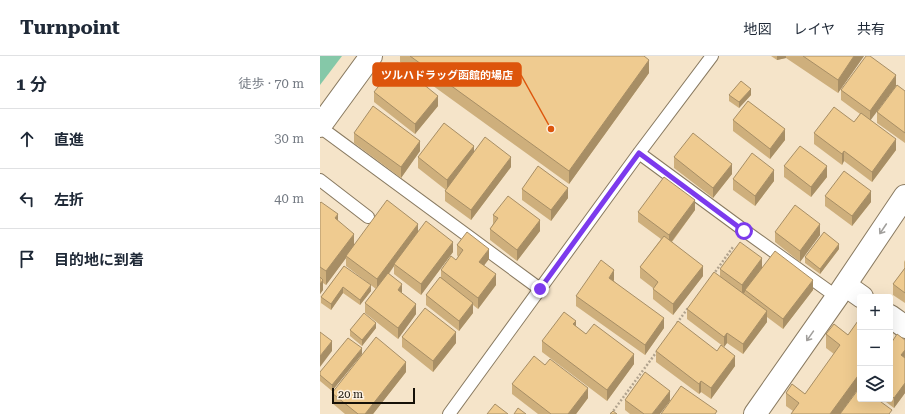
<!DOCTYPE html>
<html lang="ja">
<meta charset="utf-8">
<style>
:root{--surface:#fff;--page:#f2f2f3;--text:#1f2937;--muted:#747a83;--line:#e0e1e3}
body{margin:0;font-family:"Roboto Serif","Noto Sans JP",serif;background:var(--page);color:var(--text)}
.controls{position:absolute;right:12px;bottom:12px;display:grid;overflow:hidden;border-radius:4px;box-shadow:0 4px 16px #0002}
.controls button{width:36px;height:36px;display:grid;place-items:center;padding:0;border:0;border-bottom:1px solid var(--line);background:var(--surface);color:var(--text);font:20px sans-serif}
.scale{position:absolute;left:12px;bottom:10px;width:83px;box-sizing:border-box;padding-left:4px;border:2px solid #151007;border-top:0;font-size:11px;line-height:14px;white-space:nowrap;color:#151007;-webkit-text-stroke:3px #fdf2e2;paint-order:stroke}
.stop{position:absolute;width:12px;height:12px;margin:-9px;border:3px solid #7c3aed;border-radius:50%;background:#fff}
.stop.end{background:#7c3aed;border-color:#fff;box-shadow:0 1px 4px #0008}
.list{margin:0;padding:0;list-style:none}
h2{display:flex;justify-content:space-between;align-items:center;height:52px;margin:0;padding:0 16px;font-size:17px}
h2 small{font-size:13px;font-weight:400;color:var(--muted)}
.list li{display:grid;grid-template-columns:26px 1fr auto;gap:12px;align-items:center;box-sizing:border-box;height:60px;padding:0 16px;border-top:1px solid var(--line)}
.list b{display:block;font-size:15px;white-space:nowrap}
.list em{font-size:13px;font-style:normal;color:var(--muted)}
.icon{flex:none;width:22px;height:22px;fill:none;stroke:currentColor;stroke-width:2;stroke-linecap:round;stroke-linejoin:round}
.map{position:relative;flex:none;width:585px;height:358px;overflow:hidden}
header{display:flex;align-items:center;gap:24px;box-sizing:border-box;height:56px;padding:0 20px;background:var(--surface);border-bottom:1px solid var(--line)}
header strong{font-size:19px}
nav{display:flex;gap:22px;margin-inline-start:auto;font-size:14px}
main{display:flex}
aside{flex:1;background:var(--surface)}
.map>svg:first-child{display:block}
.green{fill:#85c8a8}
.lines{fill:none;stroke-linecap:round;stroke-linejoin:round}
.lane-casing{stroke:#897a61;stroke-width:14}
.street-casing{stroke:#897a61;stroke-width:24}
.path{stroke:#b2a48f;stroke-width:2.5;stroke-dasharray:2 2;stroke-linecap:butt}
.lane{stroke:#fff;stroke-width:12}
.street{stroke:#fff;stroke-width:22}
.wall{fill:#ceaf7c}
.shaded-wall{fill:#a78e65}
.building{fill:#efcb90;stroke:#a78e65}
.oneway{stroke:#a19f9c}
.route{stroke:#7c3aed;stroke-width:5}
.leader{fill:none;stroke:#dd550c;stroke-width:1.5}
.callout-dot{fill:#dd550c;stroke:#fdf2e2;stroke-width:1.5}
.callout{fill:#dd550c;stroke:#dd550c;stroke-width:1.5}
.callout-label{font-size:11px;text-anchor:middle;font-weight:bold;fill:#fff}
</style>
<header>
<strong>Turnpoint</strong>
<nav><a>地図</a><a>レイヤ</a><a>共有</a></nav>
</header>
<main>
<aside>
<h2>1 分<small>徒歩 · 70 m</small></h2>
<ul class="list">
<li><svg class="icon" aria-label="ahead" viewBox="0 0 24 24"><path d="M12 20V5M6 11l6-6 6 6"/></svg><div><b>直進</b></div><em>30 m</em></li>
<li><svg class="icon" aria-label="left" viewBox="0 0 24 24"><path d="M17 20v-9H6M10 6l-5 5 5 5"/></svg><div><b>左折</b></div><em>40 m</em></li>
<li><svg class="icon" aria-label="arrive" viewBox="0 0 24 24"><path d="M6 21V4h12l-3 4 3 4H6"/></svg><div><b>目的地に到着</b></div></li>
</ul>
</aside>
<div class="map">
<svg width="585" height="358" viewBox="0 0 585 358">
<rect width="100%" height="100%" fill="#f5e4c9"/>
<path class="green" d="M0 0H22L0 29Z"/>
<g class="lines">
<g class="lane-casing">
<path id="lane" d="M0 71 220 233
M319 97 425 175 517 241
M0 124 48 161
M129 358 319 97 392 0"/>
</g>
<g class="street-casing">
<path id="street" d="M0 70 51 0
M525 229 542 241
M570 260 585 271
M435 358 517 241 585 140"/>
</g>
<path class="path" d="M393 219 413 191
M357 267 368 252
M291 358 338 294"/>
<use href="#lane" class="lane"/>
<use href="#street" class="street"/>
</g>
<path class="wall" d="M80 0H324L329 17 249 128 80 6Z
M451 0H544L518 37 466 2 457 4Z
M576 30 550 64 576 94 552 126 524 105 522 109 494 88V77L534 66 540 58 521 44V34Z
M585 35V87L557 67V56Z
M54 36 118 50 95 78 54 46Z
M409 39H431L419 52 409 45Z
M413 64 465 84 450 103 413 75Z
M34 77 100 95 81 122 34 87Z
M154 96 191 111 151 164 125 145V135L126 134 98 112V101Z
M354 101 412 118 393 142 354 112Z
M464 110 507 121 491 141 464 121Z
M413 123 454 125 435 150 413 134Z
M202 133 248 142 231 165 202 144Z
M505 140 551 146 532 170 505 150Z
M0 147 18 165 34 188 98 176 133 196 101 239 74 218V210L69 218 96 258 78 283 45 257V247L56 233 26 210V202L6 229 3 227V234L0 238Z
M375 154 352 186 383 220 353 259 333 243V232L320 222V211L341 183 318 166V156Z
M173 159 220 175 197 205 170 184V173L173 168Z
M455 176 500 179 480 206 455 186Z
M137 189 169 203 164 209 176 229 158 253 153 249V257L139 275 106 249V239L121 222V214L136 204 138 201 137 199Z
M519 193 500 218 485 207V201Z
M585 204V247L573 239V228L584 213V206Z
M24 210 51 235 40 249 23 237 11 254 1 247V241Z
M442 211 493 234 463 273 447 261V266L423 298 407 287 404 291 367 263V253L400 221V213Z
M294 224V225L344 272 325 299 256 250V240Z
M540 262V330L520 358H471L473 355 466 350V337L472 328 485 338 514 298 506 292V278L514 268 528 279Z
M256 271 266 278 314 308 287 345 222 296V285Z
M56 272 42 290 30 280V274Z
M570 276V288L585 284V337L574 352 562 343H570Z
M82 281 136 287 113 316 82 291Z
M336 295 415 310 391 343 381 336 379 338 336 306Z
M42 298 12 335 0 325V316Z
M86 316 53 358H25L12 347V337Z
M192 328 268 342 256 358H218L192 338Z
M305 344 340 358H310L305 354Z"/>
<path class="shaded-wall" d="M457 0H466V2L457 4Z
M534 0H544L518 37V24Z
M329 4V17L249 128V115Z
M576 19V30L550 65V55Z
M431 33V39L419 52V46Z
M118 40V50L95 78V68Z
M465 73V84L450 103V93Z
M576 83V94L552 126V116Z
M100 85V95L81 122V111Z
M154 90V101L127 135V124Z
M524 95V105L522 109V98Z
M191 101V111L151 164V154Z
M412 108V118L393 142V132Z
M507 110V121L491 141V131Z
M454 114V125L435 150V140Z
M248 132V142L231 165V154Z
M551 135V146L532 170V160Z
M375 144V154L349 189V179Z
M18 158V172L15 162Z
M220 164V175L197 205V194Z
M98 168V178L74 208V210L57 233V223Z
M500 168V179L480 206V195Z
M34 178V191L26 200V202L6 229V215Z
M133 186V196L101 239V228Z
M519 188V193L500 218V213Z
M169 193V203L159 216V206Z
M442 202V212L425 234V236L422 239V229Z
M383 210V220L353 259V248Z
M294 214V224L289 232V222Z
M176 218V229L158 253V242Z
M3 224V234L0 238V228Z
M493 224V234L463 273V263Z
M82 228V239L78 234Z
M51 229V235L40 249V244Z
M23 231V237L11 254V248Z
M153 247V257L139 275V265Z
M96 248V258L78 283V272Z
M447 255V266L423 298V288Z
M344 262V272L325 299V289Z
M256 265V275L253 268Z
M56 267V272L42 290V284Z
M136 276V287L113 316V305Z
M407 277V287L404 291V281Z
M12 285V295L0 311V300Z
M42 292V298L12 335V329Z
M585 294V305L581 299Z
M314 298V308L287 345V334Z
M415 300V310L391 343V332Z
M86 306V316L53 358H45Z
M540 317V330L520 358H510Z
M381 325V336L379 338V328Z
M585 327V337L574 352V342Z
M268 332V342L256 358H248Z
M350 335V345L340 358H332Z"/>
<path class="building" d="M90 0H324L329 4 249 115Z
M483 0H534L518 24Z
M546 0H550L576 19 550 55 521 34Z
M77 7 118 40 95 68 54 36Z
M421 25 431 33 419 46 409 39Z
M577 29 585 35V77L557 56Z
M428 45 465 73 450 93 413 64Z
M53 50 100 85 81 111 34 77Z
M514 51 534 66 541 57 576 83 552 116 524 95 522 98 494 77Z
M124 67 154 90 127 124 98 101Z
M373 77 412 108 393 132 354 101Z
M165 81 191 101 151 154 125 135Z
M480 90 507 110 491 131 464 110Z
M432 97 454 114 435 140 413 123Z
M218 110 248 132 231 154 202 133Z
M524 115 551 135 532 160 505 140Z
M344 121 375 144 349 179 318 156Z
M188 140 220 164 197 194 170 173 178 162 173 159Z
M67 144 98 168 57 223 26 200Z
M1 146 18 158 15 162 34 178 6 215 0 211V147Z
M475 149 500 168 480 195 455 176Z
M106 165 133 186 101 228 74 208Z
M147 176 169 193 159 206 176 218 158 242 121 214 131 200 136 204 143 194 137 189Z
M504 176 519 188 500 213 485 201Z
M344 180 383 210 353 248 333 233 338 226 320 211Z
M420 186 442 202 422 229 400 213Z
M455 195 493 224 463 263 425 234Z
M281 204 294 214 289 222 344 262 325 289 256 240Z
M24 210 51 229 40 244 23 231 11 248 1 241Z
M585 212V237L573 228Z
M394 216 447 255 423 288 407 277 404 281 367 253Z
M68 217 82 228 78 234 96 248 78 272 45 247Z
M0 221 3 224 0 228Z
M120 221 153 247 139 265 106 239Z
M105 252 136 276 113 305 82 281Z
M244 256 256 265 253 268 266 278 274 268 314 298 287 334 222 285Z
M44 257 56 267 42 284 30 274Z
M540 262V317L510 358H471L479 347 466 337 472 328 485 338 520 289 506 278 514 268 528 279Z
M358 265 397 295 401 289 415 300 391 332 381 325 379 328 336 295Z
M0 276 12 285 0 300Z
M577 278 585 284V294L581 299 585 302V327L574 342 570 339V289Z
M56 281 86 306 45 358H38L12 337Z
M28 282 42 292 12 329 0 319V316Z
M214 300 225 309 230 303 268 332 248 358H231L192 328Z
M325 316 350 335 332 358H324L305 344Z
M361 330 397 355 395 358H341Z
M540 331V343H557L572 354 569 358H520Z
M175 348 188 358H167Z
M198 352 206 358H194Z
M293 355 297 358H290Z"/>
<defs><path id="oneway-shaft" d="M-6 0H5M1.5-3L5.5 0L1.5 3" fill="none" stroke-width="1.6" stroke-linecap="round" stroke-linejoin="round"/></defs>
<g class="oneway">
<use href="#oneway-shaft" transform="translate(563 173) rotate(124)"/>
<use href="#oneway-shaft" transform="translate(490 280) rotate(125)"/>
</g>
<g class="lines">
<path class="route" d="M220 233 319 97 424 175"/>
</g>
<path class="leader" d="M231 73L201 19"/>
<circle class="callout-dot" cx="231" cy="73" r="4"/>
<rect class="callout" x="53" y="7" width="148" height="23" rx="4"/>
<g class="callout-label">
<text x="127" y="23">ツルハドラッグ函館的場店</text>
</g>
</svg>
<div class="controls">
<button>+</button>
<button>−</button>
<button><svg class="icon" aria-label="layers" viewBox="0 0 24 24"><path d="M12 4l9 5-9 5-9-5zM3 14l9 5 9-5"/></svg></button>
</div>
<div class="scale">20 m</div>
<div class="stop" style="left:424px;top:175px"></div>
<div class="stop end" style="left:220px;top:233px"></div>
</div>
</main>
